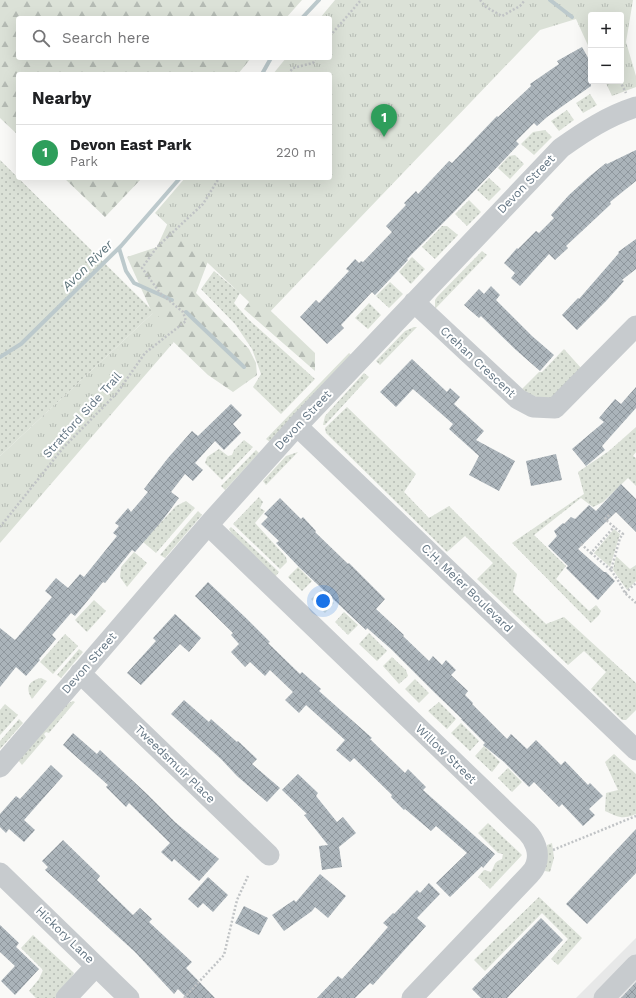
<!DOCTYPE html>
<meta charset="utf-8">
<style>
:root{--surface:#fff;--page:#f2f2f2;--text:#202124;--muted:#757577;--line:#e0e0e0;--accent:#db2777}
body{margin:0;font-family:"Work Sans",sans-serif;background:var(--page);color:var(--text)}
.controls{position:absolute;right:12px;top:12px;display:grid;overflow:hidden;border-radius:4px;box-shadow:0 4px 16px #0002}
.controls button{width:36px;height:36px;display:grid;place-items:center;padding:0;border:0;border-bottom:1px solid var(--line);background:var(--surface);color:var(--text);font:20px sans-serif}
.you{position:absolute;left:323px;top:601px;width:14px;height:14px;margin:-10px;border:3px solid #fff;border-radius:50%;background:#1a73e8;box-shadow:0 0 0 6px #1a73e833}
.badge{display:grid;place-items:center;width:26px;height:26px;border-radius:50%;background:var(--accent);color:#fff;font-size:13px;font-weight:700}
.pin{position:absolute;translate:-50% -33px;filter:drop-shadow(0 1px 2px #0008)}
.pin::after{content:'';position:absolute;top:21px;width:14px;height:12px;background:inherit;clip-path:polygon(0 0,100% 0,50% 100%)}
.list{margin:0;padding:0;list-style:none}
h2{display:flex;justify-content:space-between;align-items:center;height:52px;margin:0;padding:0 16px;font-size:17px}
h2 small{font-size:13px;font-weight:400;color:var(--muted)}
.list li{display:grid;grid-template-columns:26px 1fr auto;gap:12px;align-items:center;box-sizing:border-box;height:56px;padding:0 16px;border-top:1px solid var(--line)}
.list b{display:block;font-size:15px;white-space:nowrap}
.list p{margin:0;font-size:13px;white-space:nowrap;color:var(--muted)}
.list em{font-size:13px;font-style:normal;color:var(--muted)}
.icon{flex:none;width:22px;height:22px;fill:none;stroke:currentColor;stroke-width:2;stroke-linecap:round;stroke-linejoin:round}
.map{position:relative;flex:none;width:636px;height:998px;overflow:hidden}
.search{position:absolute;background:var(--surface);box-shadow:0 4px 16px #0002;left:16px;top:16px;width:316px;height:44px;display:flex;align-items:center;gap:10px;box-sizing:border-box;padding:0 14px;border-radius:4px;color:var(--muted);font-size:15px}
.panel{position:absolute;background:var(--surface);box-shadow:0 4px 16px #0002;left:16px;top:72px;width:316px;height:108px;border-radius:4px}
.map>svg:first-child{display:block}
.built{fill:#e7e8e8}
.grass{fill:url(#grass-dots)}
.forest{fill:url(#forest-firs)}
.park{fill:url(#park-tufts)}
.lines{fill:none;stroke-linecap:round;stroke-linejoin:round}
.stream{stroke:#bcc9cc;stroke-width:4}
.building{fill:url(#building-cross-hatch)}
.path{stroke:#c0c3c5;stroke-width:2.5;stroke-dasharray:2 2;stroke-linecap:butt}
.minor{stroke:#c7cbce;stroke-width:21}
.labels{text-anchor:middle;stroke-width:4;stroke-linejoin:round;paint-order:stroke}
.street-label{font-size:12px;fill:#637583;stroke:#fff}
.water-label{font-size:13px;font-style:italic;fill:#5e757c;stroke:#fff}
</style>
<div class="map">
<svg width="636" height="998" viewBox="0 0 636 998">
<defs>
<pattern id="grass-dots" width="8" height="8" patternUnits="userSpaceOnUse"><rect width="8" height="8" fill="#dbe1d7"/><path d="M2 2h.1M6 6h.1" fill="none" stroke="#b5bbb4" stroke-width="1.8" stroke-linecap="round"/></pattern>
<pattern id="forest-firs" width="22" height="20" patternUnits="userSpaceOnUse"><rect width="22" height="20" fill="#dbe1d7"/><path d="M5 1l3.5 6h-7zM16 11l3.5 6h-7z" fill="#b5bbb4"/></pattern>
<pattern id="park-tufts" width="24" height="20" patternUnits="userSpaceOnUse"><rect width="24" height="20" fill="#dbe1d7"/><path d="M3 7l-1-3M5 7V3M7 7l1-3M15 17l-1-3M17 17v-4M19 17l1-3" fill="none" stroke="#b5bbb4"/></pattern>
<pattern id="building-cross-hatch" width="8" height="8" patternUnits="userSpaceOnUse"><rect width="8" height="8" fill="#abb4ba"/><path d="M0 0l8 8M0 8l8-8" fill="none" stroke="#8f979d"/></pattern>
</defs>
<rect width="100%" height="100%" fill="#f9f9f7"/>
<path class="built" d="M636 938V998H576Z"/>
<path class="grass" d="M590 94 597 105 583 113 576 103Z
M567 110 574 120 559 131 551 121Z
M545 130 552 137 534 155 521 144 533 132Z
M515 155 524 164 510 179 498 168 509 156Z
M0 160 154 312 0 456Z
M489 178 501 189 489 201 477 190Z
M469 200 481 212 467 226 455 214Z
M442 226H447L458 235 435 259 422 247Z
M482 251 487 255 435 309V300L437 297Z
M412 257 425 269 411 284 399 272Z
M214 271 240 293 234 303 248 319 315 379 281 414 253 387 261 374 252 349 235 324 201 289Z
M390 282 403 294 389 308 376 296Z
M369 303 381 315 368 329 355 318Z
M414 327H417L380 365 376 361 405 331Z
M564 349 581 368 552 399 547 400 519 392 539 372H542Z
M349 353 354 357 270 442 266 439Z
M364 373 369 377 325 425H323L325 416Z
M347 407 416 474 404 492 429 518 449 506 517 574 513 592 546 624 564 617 636 683V710L626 720H622L591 689 606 672 584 651 568 665 477 579 493 563 465 536 447 552 326 433 325 428Z
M636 427V452L633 456 636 458V486L628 478 603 502 593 507 581 498 534 535 566 566 556 579 589 611 596 605 601 611 599 615 591 623 512 543 584 494 578 472 609 451Z
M244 440 253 447 222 480 205 463 207 457 219 449 228 456 232 455 234 450Z
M256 450 259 453 225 490 221 486Z
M298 452 266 485 263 481 286 456Z
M259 497 263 502 260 508 265 511 255 523 286 557 287 562 280 569 233 524Z
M186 501 195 508 156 553 143 542 176 506Z
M198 511 202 515 165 558 160 555Z
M231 527 279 572 275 577 232 534 229 529Z
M614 529 620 534 610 567 594 553Z
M134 552 147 563 127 587 120 577 121 567Z
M616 556 630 569 636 565V581L627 590 613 570Z
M298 567 312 581 302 591 288 577Z
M321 590 334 603 325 613 311 599Z
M94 600 106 611 87 632 75 620Z
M344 612 358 625 348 635 335 622Z
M369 633 387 651 377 661 359 644Z
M65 634 78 646 53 674 40 662Z
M79 649 83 652 61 678 57 675Z
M392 657 406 670 408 676 399 684 383 666Z
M41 678 47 681 32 699C25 688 28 681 41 678Z
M415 679 429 693 419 703 405 689Z
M73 701 75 702 49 733 46 732 44 734 46 737 22 765 18 760 67 704Z
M439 702 456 719 447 729 428 711Z
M5 704 18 715 0 735V710Z
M19 719 23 723 0 749V741Z
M461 723 479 741 470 751 451 733Z
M484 746 500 762 492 772 475 756Z
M614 754 636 774V814C622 820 618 817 605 811L606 793 618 790 605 762Z
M508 768 522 782 512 792 498 778Z
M488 823 522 855 490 889 478 877 484 870 491 872C496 865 492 863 502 859L503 854 498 853 478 833Z
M552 843 554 858 550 872 545 871 547 845Z
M539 897 582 938 558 965 551 959 568 939 542 913 485 971 474 960Z
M33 935 74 973 69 982 55 998H36L29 991 39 979 43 970 21 948Z"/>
<path class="forest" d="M0 0H302L286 18H18V58H251L238 74H18V135L0 118Z
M64 178H142L105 217Z
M176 205 213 248 196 293 249 349 256 363 257 375 233 392 208 375 159 328 127 257 157 247Z
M254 295 315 353V371L244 309Z"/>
<path class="park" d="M335 0H633L626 42 636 76V87L612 96 605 81H621V15H591V52L576 19 540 30 265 317 155 213 185 178H330V74H273L286 58H330V18H320Z
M154 312 179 336 0 543V456Z"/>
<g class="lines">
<path class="stream" d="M550 0 572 17
M302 18 319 0
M262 74 271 58
M119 248 126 271 134 283 172 300
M186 312 244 367
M0 357 21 344 121 246 180 178"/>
</g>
<path class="building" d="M582 47 591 63V86L547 117 537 126 534 123 516 141 519 144 455 211 407 259 408 260 375 295 372 292 341 325 344 328 327 344 300 317 316 300 319 303 349 271 346 269 355 259 359 263 361 261 363 262 392 232 386 226 406 205 404 203 416 191 418 194 449 161 452 163 497 116 498 117 531 86 530 84 559 64 557 61Z
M636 150V181L610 202 611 204 566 246 568 248 555 260 549 254 520 286 511 278 515 273 504 263 517 248 518 249 536 231 539 233 554 218 551 215 569 195 590 176 606 163 607 164Z
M636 239V269L622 280 624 281 607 300 577 330 562 315 578 298 579 299 619 253 618 252Z
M491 286 500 295 496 300 532 336 554 355 540 371 516 350 481 316 479 318 464 305 479 289 484 294Z
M412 359 447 392 450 388 460 397 454 404 484 431 476 440 515 461 499 491 469 475 479 456 449 429 453 424 413 389 396 407 380 392Z
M636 387V408L602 446 605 450 586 466 572 449 604 422 599 418 615 399 621 404Z
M231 404 242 415 233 424 241 433 224 450 215 441 195 463 203 470 193 481 185 474 171 492 179 498 161 522 135 552 132 550 105 583 103 582 75 616 71 613 52 635 56 639 39 659 40 660 26 676 16 667 0 687V628L15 640 52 597 45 591 56 578 68 588 80 574 84 577 117 536 113 533 119 526 115 523 128 508 131 512 148 492 144 489 168 458 192 431 198 436Z
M556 454 562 480 531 486 526 461Z
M621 484 636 499V532L616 512 578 549 604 572H606L615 581 598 600 566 568 568 566 548 546 557 536 554 531 563 523 564 524 571 517 575 519 589 505 596 511Z
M280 498 301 519 303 517 316 531 315 532 348 564 349 563 385 599 376 609 404 635 403 636 429 661 433 656 442 665 446 660 456 670 451 675 468 691 465 695 473 703 472 704 507 739 511 734 527 749 536 740 561 765 565 761 588 785 590 783 603 796 589 809 595 815 583 826 562 804 559 807 534 782 529 787 504 762 483 745 485 743 461 719H462L434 692 391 649 367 628 366 630 299 567 276 543 279 541 261 524 268 517 264 514Z
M208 582 247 619 270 642 268 643 300 674 302 672 321 689 319 691 372 738 370 739 405 773 408 769 426 787 423 790 495 854 483 868 482 866 450 897 436 883 467 853 436 826 431 831 405 809 404 810 391 797 392 795 354 758 350 762 336 750 345 740 306 705 299 713 285 700 293 692 270 670 265 676 250 662 245 667 231 652 239 644 231 635 233 633 195 596Z
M175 614 201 638 189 652 180 644 141 685 127 673 156 641 153 638Z
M184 700 209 722 211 719 237 742 238 741 257 759 252 764 280 788 267 802 237 776 221 759 171 714Z
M73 733 97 754 100 750 147 794 175 822 219 859 199 881 174 859 172 862 161 852 170 843 129 803 126 807 106 787 108 785 63 745Z
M51 765 63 776 24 820 35 830 24 842 9 829 6 833 0 827V814L16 796 20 799Z
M298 774 318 793 316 796 337 822 343 817 356 833 339 847 342 867 322 870 319 846 328 845 304 815 307 814 282 790Z
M636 829V873L587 924 566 904Z
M63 840 100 876 97 880 133 915 140 908 152 919 149 922 192 962 186 968 215 998H187L178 989 174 994 135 952 45 870 48 867 42 861Z
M320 874 346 896 328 918 315 907 312 911 284 931 272 915 294 900 296 902Z
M208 877 228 895 213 912 203 903 198 908 188 899Z
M429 883 440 894 417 918 426 926 373 985 370 983 355 998H317L338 976 342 979 363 956 388 927 383 923 393 913 394 914 417 890 420 893Z
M244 906 268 918 259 935 235 923Z
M541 918 563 940 507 998H481L472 989Z
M0 925 19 943 16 947 39 969 15 995 1 981 15 966 0 952Z
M636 982V998H621Z"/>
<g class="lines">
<path class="path" d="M480 0 486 7 502 16 520 6 525 0
M330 36 361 0
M288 74 293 68 313 63 316 58
M620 81 626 93
M0 527 63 448 117 393 145 353 186 321 183 312 160 293 142 268 157 247 203 204 219 178
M581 544 591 553 614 527 605 519 609 515
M591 553 611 570 620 538 623 534 614 527
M611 570 619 582 625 593 636 603
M625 593 636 583
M553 850 636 816
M184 998 224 955 237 900 248 876"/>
<path class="minor" d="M414 302 518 399 533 407 555 408 636 326
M297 426 636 750
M208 525 527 832C535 840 540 853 536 864 535 868 532 872 529 875L412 998
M80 673 269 855
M0 767 208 525 297 426 561 148C585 131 608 116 636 107
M0 873 129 998
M66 998 96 966
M604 998 636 965"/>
</g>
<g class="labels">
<g class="street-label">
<text transform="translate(526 184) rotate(-46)" y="4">Devon Street</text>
<text transform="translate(478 362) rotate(43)" y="4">Crehan Crescent</text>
<text transform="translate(82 415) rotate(-48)" y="4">Stratford Side Trail</text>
<text transform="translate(303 420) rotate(-47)" y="4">Devon Street</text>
<text transform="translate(467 588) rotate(44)" y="4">C.H. Meier Boulevard</text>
<text transform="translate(89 663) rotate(-49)" y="4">Devon Street</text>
<text transform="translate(446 754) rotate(44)" y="4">Willow Street</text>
<text transform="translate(175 764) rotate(44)" y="4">Tweedsmuir Place</text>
<text transform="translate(65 935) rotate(44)" y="4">Hickory Lane</text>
</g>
<g class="water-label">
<text transform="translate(87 265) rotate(-45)" y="5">Avon River</text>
</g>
</g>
</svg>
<div class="controls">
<button>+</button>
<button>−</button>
</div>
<div class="you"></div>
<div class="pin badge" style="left:384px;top:137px;background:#2e9e5b">1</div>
<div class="search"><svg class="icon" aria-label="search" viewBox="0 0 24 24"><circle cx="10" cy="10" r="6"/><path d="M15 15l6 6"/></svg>Search here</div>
<section class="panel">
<h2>Nearby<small></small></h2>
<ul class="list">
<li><span class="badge" style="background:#2e9e5b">1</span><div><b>Devon East Park</b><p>Park</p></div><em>220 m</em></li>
</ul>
</section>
</div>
